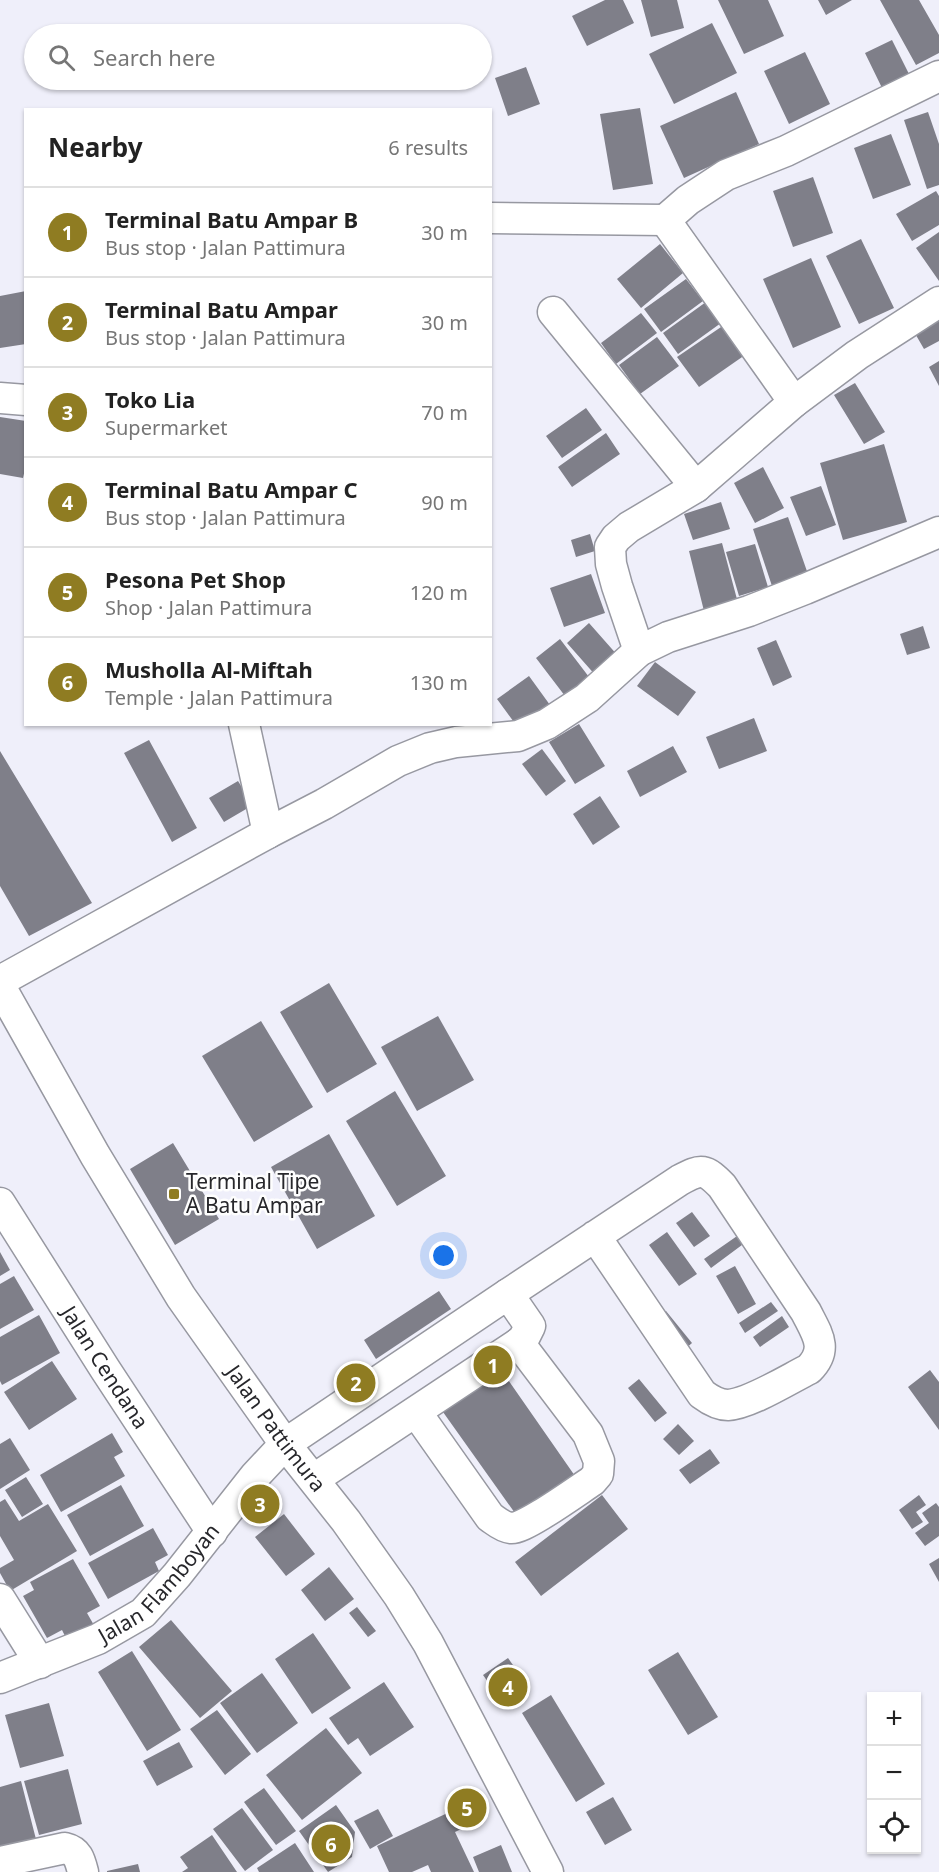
<!DOCTYPE html>
<meta charset="utf-8">
<style>
:root{--surface:#fff;--page:#f2f2f2;--text:#222;--muted:#767676;--line:#e0e0e0;--accent:#8f7c22}
body{margin:0;font-family:"Noto Sans",sans-serif;background:var(--page);color:var(--text)}
.controls{position:absolute;right:18px;bottom:18px;display:grid;overflow:hidden;border-radius:0px;box-shadow:0 2px 4px #0004}
.controls button{width:54px;height:54px;display:grid;place-items:center;padding:0;border:0;border-bottom:2px solid var(--line);background:var(--surface);color:var(--text);font:30px sans-serif}
.you{position:absolute;left:444px;top:1256px;width:21px;height:21px;margin:-15px;border:4px solid #fff;border-radius:50%;background:#1a73e8;box-shadow:0 0 0 9px #1a73e833}
.badge{display:grid;place-items:center;width:39px;height:39px;border-radius:50%;background:var(--accent);color:#fff;font-size:20px;font-weight:700}
.pin{position:absolute;translate:-50% -50%;border:3px solid #fff;box-shadow:0 2px 6px #0006}
.list{margin:0;padding:0;list-style:none}
h2{display:flex;justify-content:space-between;align-items:center;height:78px;margin:0;padding:0 24px;font-size:26px}
h2 small{font-size:20px;font-weight:400;color:var(--muted)}
.list li{display:grid;grid-template-columns:39px 1fr auto;gap:18px;align-items:center;box-sizing:border-box;height:90px;padding:0 24px;border-top:2px solid var(--line)}
.list b{display:block;font-size:22px;white-space:nowrap}
.list p{margin:0;font-size:20px;white-space:nowrap;color:var(--muted)}
.list em{font-size:20px;font-style:normal;color:var(--muted)}
.icon{flex:none;width:33px;height:33px;fill:none;stroke:currentColor;stroke-width:2;stroke-linecap:round;stroke-linejoin:round}
.map{position:relative;flex:none;width:939px;height:1872px;overflow:hidden}
.search{position:absolute;background:var(--surface);box-shadow:0 2px 4px #0004;left:24px;top:24px;width:468px;height:66px;display:flex;align-items:center;gap:15px;box-sizing:border-box;padding:0 21px;border-radius:33px;color:var(--muted);font-size:22px}
.panel{position:absolute;background:var(--surface);box-shadow:0 2px 4px #0004;left:24px;top:108px;width:468px;height:618px;border-radius:0px}
.map>svg:first-child{display:block}
.building{fill:#7f7f89}
.lines{fill:none;stroke-linecap:round;stroke-linejoin:round}
.minor-casing{stroke:#9798a1;stroke-width:33}
.minor{stroke:#fff;stroke-width:30}
.poi-dot{fill:#8f7c22;stroke:#fefefe;stroke-width:2}
.labels{text-anchor:middle;stroke-width:5;stroke-linejoin:round;paint-order:stroke}
.poi-label{font-size:21px;fill:#27272b;stroke:#fefefe;text-anchor:start}
.street-label{font-size:21px;fill:#27272b;stroke:#fefefe}
</style>
<div class="map">
<svg width="939" height="1872" viewBox="0 0 939 1872">
<rect width="100%" height="100%" fill="#efeffa"/>
<path class="building" d="M605 0H623L634 23 587 46 572 16Z
M641 0H677L684 28 651 37Z
M718 0H768L784 36 744 54Z
M818 0H852L826 15Z
M880 0H919L939 35V53L916 65Z
M712 23 737 73 674 104 649 54Z
M892 40 910 76 883 90 865 53Z
M805 52 830 104 789 124 764 71Z
M526 67 540 104 508 116 495 78Z
M736 92 759 144 684 178 660 126Z
M640 108 653 184 613 190 600 114Z
M928 112 939 144V185L927 189 904 120Z
M891 134 911 185 873 199 854 148Z
M813 177 833 233 793 247 773 191Z
M936 191 939 196V225L912 241 896 214Z
M939 232V281L916 248Z
M861 239 894 308 859 324 826 256Z
M660 244 683 273 641 308 617 279Z
M811 258 841 327 793 348 763 279Z
M686 279 703 301 661 332 644 309Z
M26 291V344L0 348V296Z
M706 302 721 323 678 354 663 333Z
M641 313 657 333 616 364 601 343Z
M939 319V341L924 349 913 330Z
M724 325 745 355 699 387 677 357Z
M657 337 679 366 640 394 619 365Z
M939 361V386L929 367Z
M855 383 885 432 864 444 834 395Z
M586 408 602 430 562 458 546 436Z
M0 417 26 421V465L23 478 0 474Z
M606 433 620 454 572 487 558 467Z
M884 444 907 522 843 540 820 463Z
M763 467 784 508 755 523 734 483Z
M821 486 836 525 806 536 790 497Z
M721 502 730 529 693 540 684 514Z
M788 517 809 577 773 589 753 529Z
M590 534 595 551 576 557 571 540Z
M722 543 738 603 704 611 689 551Z
M755 544 768 587 739 596 726 552Z
M591 574 605 613 564 627 550 588Z
M589 623 619 657 597 677 567 643Z
M923 626 930 648 907 655 900 634Z
M560 639 589 677 565 696 536 658Z
M776 640 792 677 773 686 757 648Z
M655 662 696 692 678 716 637 686Z
M529 676 550 705 519 729 497 699Z
M754 718 767 751 719 769 706 737Z
M579 724 605 766 575 784 549 742Z
M149 740 197 828 172 842 124 753Z
M673 746 687 772 640 797 627 771Z
M542 749 566 781 546 796 522 764Z
M0 751 92 903 29 936 0 886Z
M238 781 253 805 224 822 209 798Z
M600 796 620 827 593 845 573 814Z
M329 983 377 1064 327 1093 280 1012Z
M438 1016 474 1080 417 1111 381 1047Z
M261 1021 313 1107 254 1142 202 1056Z
M395 1091 446 1176 397 1206 346 1121Z
M329 1134 375 1216 317 1249 271 1167Z
M173 1143 219 1219 175 1245 130 1169Z
M692 1212 710 1236 694 1247 676 1223Z
M667 1232 697 1274 679 1286 649 1245Z
M740 1234 746 1242 711 1268 704 1259Z
M0 1252 10 1270 0 1276Z
M735 1266 756 1304 738 1314 716 1276Z
M14 1276 34 1310 0 1329V1284Z
M439 1291 451 1309 376 1359 364 1340Z
M771 1302 778 1311 745 1333 739 1323Z
M666 1311 692 1343 684 1350 658 1317Z
M39 1315 60 1353 2 1385 0 1381V1337Z
M782 1316 789 1327 760 1347 753 1337Z
M52 1361 77 1399 29 1430 4 1392Z
M930 1370 939 1382V1430L908 1387Z
M502 1371 575 1476 517 1516 443 1412Z
M639 1379 667 1413 655 1422 628 1388Z
M678 1424 694 1441 679 1455 663 1439Z
M112 1433 123 1452 114 1457 125 1476 61 1512 40 1475Z
M10 1438 30 1470 0 1489V1444Z
M710 1449 720 1463 690 1484 679 1470Z
M26 1477 43 1504 22 1517 5 1490Z
M262 1483 281 1502 259 1524 239 1505Z
M121 1485 144 1526 90 1556 67 1515Z
M602 1495 628 1529 541 1596 515 1562Z
M919 1495 926 1505 916 1512 923 1522 912 1529 899 1510Z
M5 1499 19 1521 48 1504 77 1551 10 1591 0 1573V1568L14 1560 0 1536V1502Z
M936 1503 939 1507V1536L925 1546 915 1533 929 1523 922 1513Z
M284 1514 315 1554 286 1576 255 1537Z
M153 1528 168 1555 155 1562 159 1571 108 1599 88 1563Z
M939 1558V1582L929 1564Z
M73 1559 100 1606 87 1613 95 1627 68 1642 62 1630 47 1638 23 1596 34 1590 30 1582Z
M329 1567 354 1599 325 1621 301 1590Z
M357 1607 376 1631 368 1637 349 1613Z
M171 1620 232 1691 200 1718 139 1647Z
M313 1633 351 1688 312 1714 275 1659Z
M132 1651 181 1730 147 1751 98 1672Z
M678 1652 718 1717 688 1735 648 1670Z
M508 1658 527 1685 502 1702 483 1675Z
M262 1673 298 1723 257 1753 220 1703Z
M384 1682 414 1727 370 1756 358 1738 348 1745 329 1718Z
M551 1695 605 1784 576 1802 522 1713Z
M49 1703 64 1756 20 1768 5 1715Z
M217 1710 251 1754 225 1775 190 1729Z
M326 1728 362 1773 302 1820 266 1775Z
M179 1742 193 1767 157 1786 143 1761Z
M68 1769 82 1824 39 1835 24 1781Z
M21 1781 38 1847 0 1856V1787Z
M264 1788 296 1831 276 1845 244 1802Z
M613 1797 632 1830 605 1845 586 1812Z
M471 1802 480 1820 455 1832 474 1872H431L428 1865 412 1872H389L377 1846Z
M336 1805 355 1832 352 1857 328 1872 299 1831Z
M242 1808 273 1850 245 1871 213 1829Z
M378 1809 393 1836 370 1849 354 1821Z
M212 1835 237 1872H182L188 1868 180 1857Z
M295 1843 314 1872H259L257 1868Z
M501 1845 512 1872H479L473 1857Z
M138 1864 140 1872H107V1871Z"/>
<g class="lines">
<g class="minor-casing">
<g id="minor">
<path d="M490 218 665 220"/>
<path d="M553 312 696 487"/>
<path d="M0 398 26 400"/>
<path d="M794 402 665 220 688 200 726 175 786 151 939 76"/>
<path d="M639 651 617 586 611 564 610 547 616 538 629 527 696 487 794 402 857 355 939 302"/>
<path d="M244 724 268 833"/>
<path d="M0 981 268 833 324 804 398 761 430 748 456 742 518 736 547 724 587 698 639 651 668 637 749 611 805 589 939 532"/>
<path id="s1" d="M0 986 95 1155 181 1297 285 1444 346 1521 399 1596 428 1643 548 1872"/>
<path id="s2" d="M0 1203 105 1369 212 1532"/>
<path d="M508 1294 680 1180C702 1168 705 1169 722 1186L806 1312C817 1334 829 1349 809 1369 789 1379 749 1404 728 1405 718 1405 710 1400 702 1394L595 1236"/>
<path d="M416 1412 490 1517C496 1521 502 1527 511 1528 523 1530 578 1490 592 1481L598 1474 599 1461 588 1434 519 1343"/>
<path d="M0 1599 40 1663"/>
<path id="s3" d="M0 1678 98 1639 143 1613 177 1575 255 1476 285 1444 508 1294 530 1326 524 1338 519 1343 314 1479"/>
<path d="M0 1862 65 1848C78 1851 80 1860 83 1872"/>
</g>
</g>
<use href="#minor" class="minor"/>
</g>
<rect class="poi-dot" x="168" y="1188" width="12" height="12" rx="3"/>
<g class="labels">
<g class="poi-label">
<text x="186" y="1189">Terminal Tipe<tspan x="186" dy="24">A Batu Ampar</tspan></text>
</g>
<g class="street-label">
<text dy="7" stroke="none"><textPath href="#s2" startOffset="195">Jalan Cendana</textPath></text>
<text dy="7" stroke="none"><textPath href="#s1" startOffset="522">Jalan Pattimura</textPath></text>
<text dy="7" stroke="none"><textPath href="#s3" startOffset="189">Jalan Flamboyan</textPath></text>
</g>
</g>
</svg>
<div class="controls">
<button>+</button>
<button>−</button>
<button><svg class="icon" aria-label="locate" viewBox="0 0 24 24"><circle cx="12" cy="12" r="6"/><path d="M12 2v4M12 18v4M2 12h4M18 12h4"/></svg></button>
</div>
<div class="you"></div>
<div class="pin badge" style="left:493px;top:1365px">1</div>
<div class="pin badge" style="left:356px;top:1383px">2</div>
<div class="pin badge" style="left:260px;top:1504px">3</div>
<div class="pin badge" style="left:508px;top:1687px">4</div>
<div class="pin badge" style="left:467px;top:1808px">5</div>
<div class="pin badge" style="left:331px;top:1844px">6</div>
<div class="search"><svg class="icon" aria-label="search" viewBox="0 0 24 24"><circle cx="10" cy="10" r="6"/><path d="M15 15l6 6"/></svg>Search here</div>
<section class="panel">
<h2>Nearby<small>6 results</small></h2>
<ul class="list">
<li><span class="badge">1</span><div><b>Terminal Batu Ampar B</b><p>Bus stop · Jalan Pattimura</p></div><em>30 m</em></li>
<li><span class="badge">2</span><div><b>Terminal Batu Ampar</b><p>Bus stop · Jalan Pattimura</p></div><em>30 m</em></li>
<li><span class="badge">3</span><div><b>Toko Lia</b><p>Supermarket</p></div><em>70 m</em></li>
<li><span class="badge">4</span><div><b>Terminal Batu Ampar C</b><p>Bus stop · Jalan Pattimura</p></div><em>90 m</em></li>
<li><span class="badge">5</span><div><b>Pesona Pet Shop</b><p>Shop · Jalan Pattimura</p></div><em>120 m</em></li>
<li><span class="badge">6</span><div><b>Musholla Al-Miftah</b><p>Temple · Jalan Pattimura</p></div><em>130 m</em></li>
</ul>
</section>
</div>
